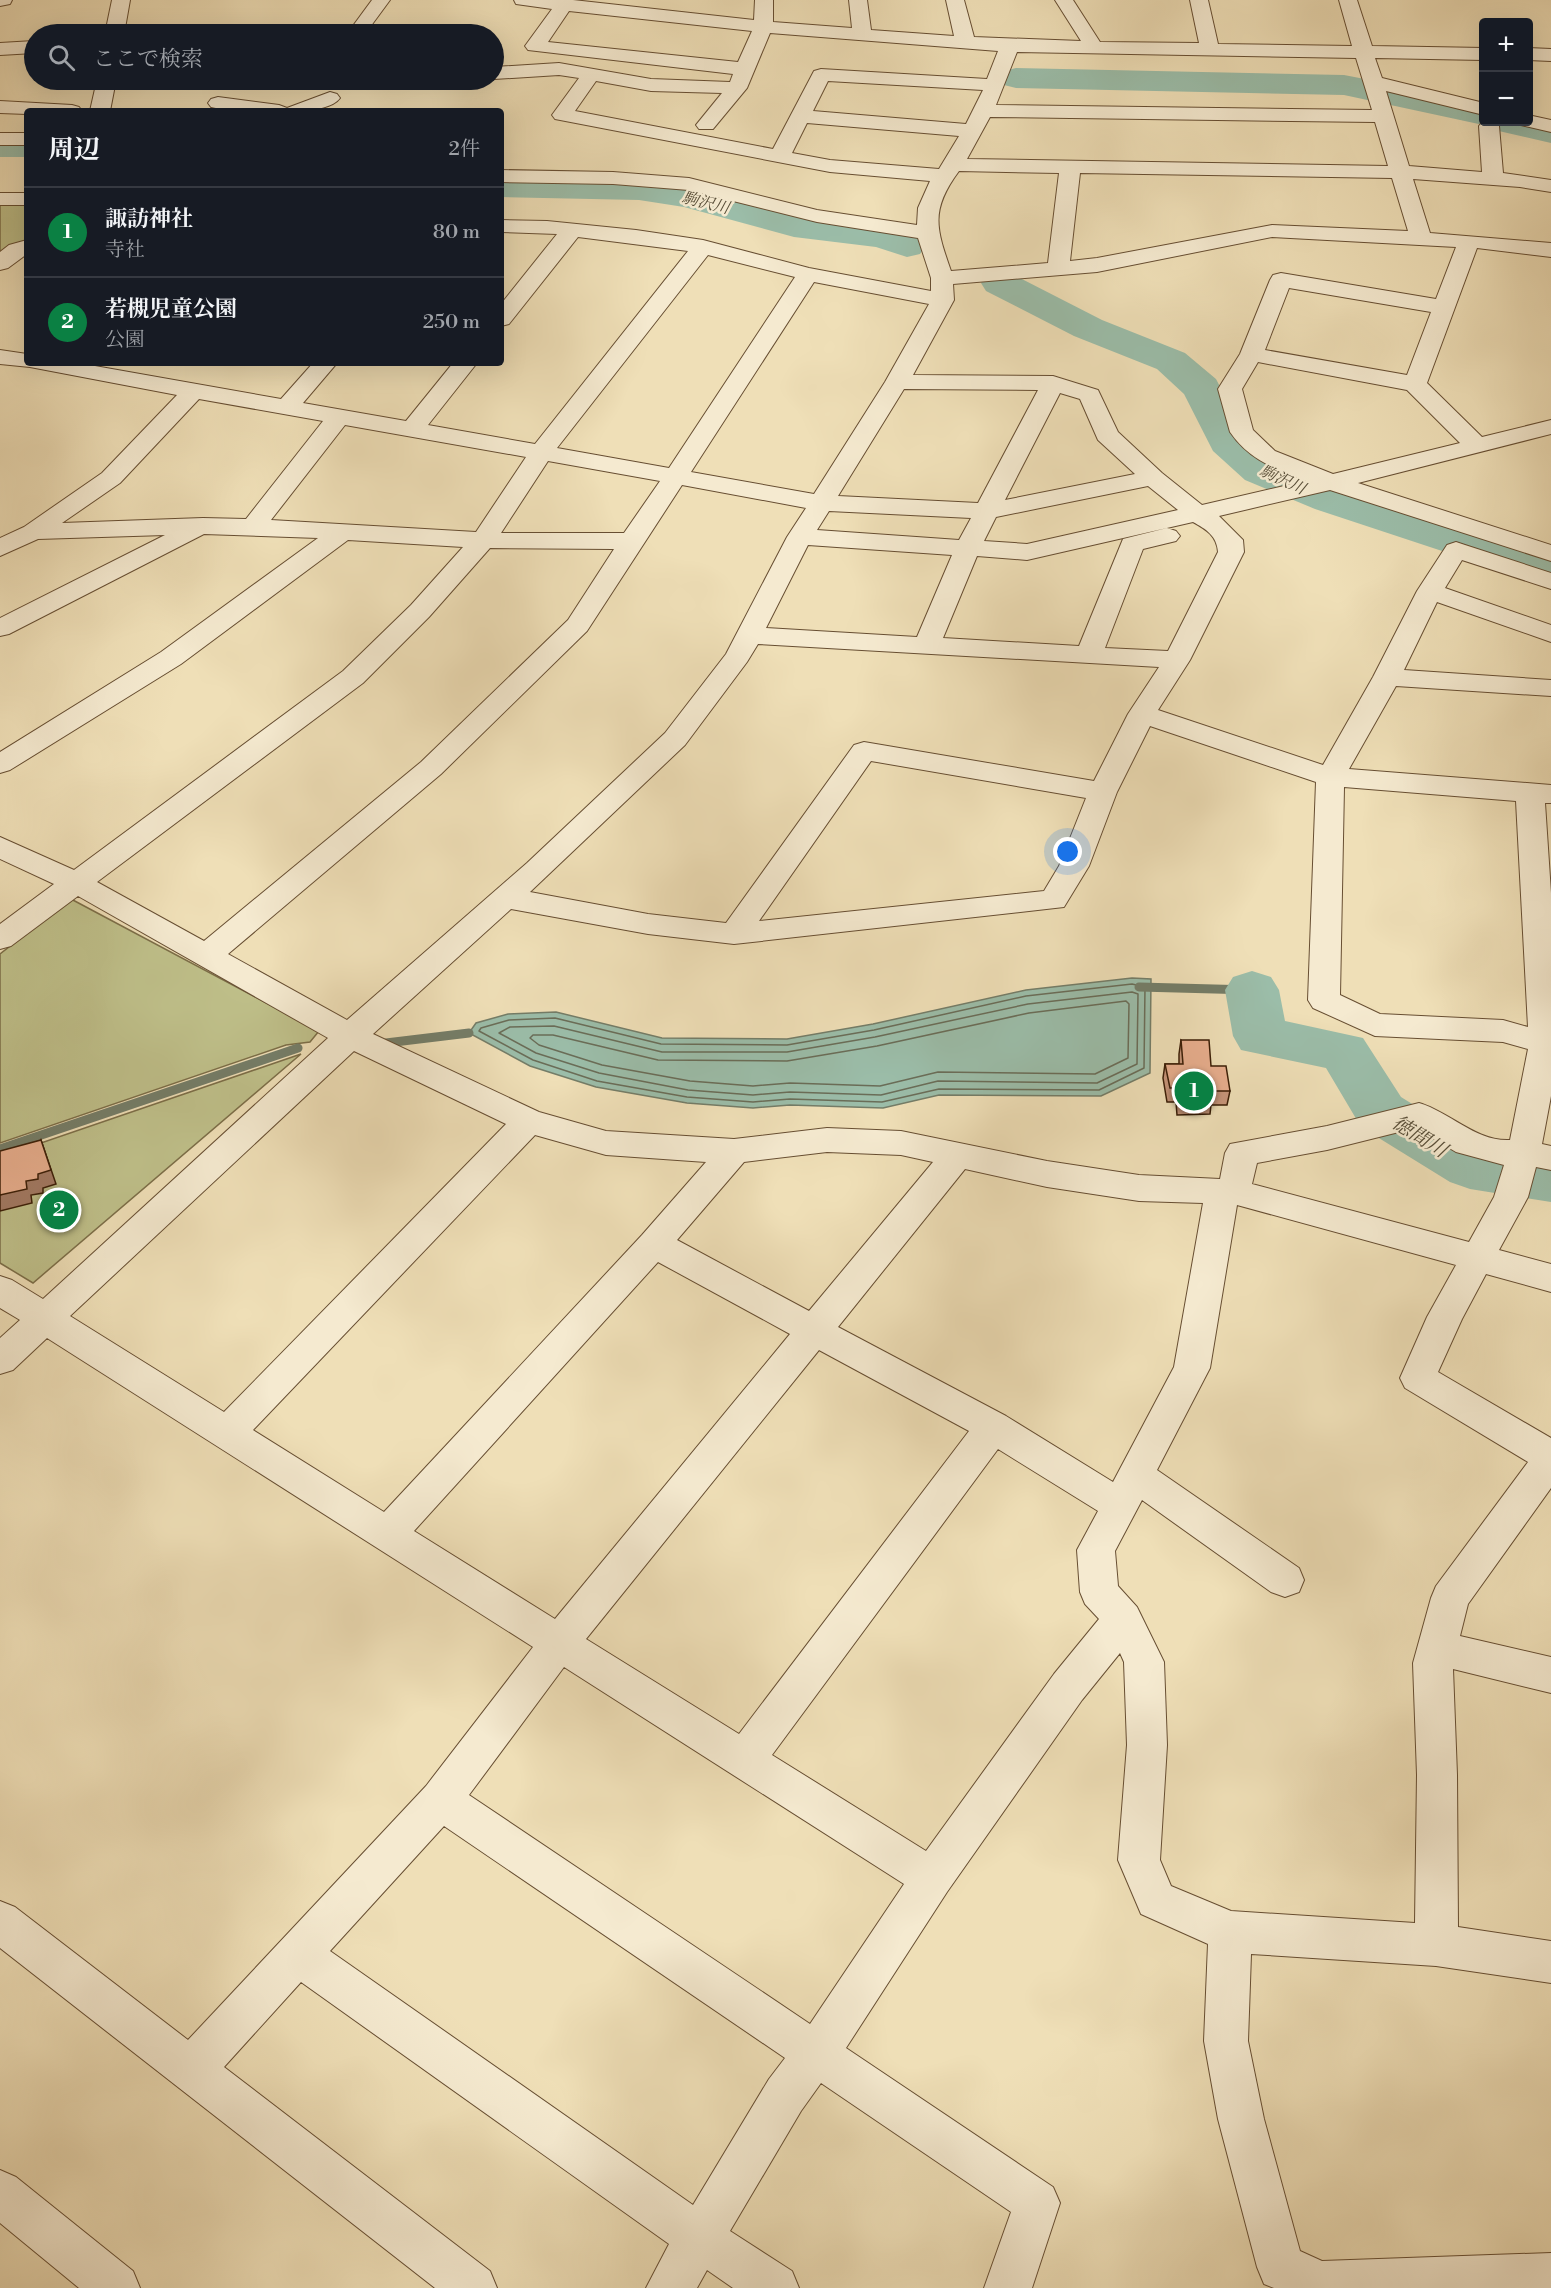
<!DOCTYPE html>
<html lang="ja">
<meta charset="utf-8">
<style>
:root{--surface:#171b24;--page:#242831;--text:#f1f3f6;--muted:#9ea1a6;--line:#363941;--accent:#0b8043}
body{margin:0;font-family:"Libre Bodoni","Noto Serif JP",serif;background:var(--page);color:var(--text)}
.controls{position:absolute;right:18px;top:18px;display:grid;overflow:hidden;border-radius:6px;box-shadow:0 6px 24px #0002}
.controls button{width:54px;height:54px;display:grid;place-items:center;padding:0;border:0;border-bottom:2px solid var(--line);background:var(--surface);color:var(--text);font:30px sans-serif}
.you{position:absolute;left:1068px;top:852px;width:21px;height:21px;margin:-15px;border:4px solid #fff;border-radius:50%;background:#1a73e8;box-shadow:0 0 0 9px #1a73e833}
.badge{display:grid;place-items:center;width:39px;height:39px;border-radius:50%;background:var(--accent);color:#fff;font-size:20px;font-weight:700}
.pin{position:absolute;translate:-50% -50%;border:3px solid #fff;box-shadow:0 2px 6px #0006}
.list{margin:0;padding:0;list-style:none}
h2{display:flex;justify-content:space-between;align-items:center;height:78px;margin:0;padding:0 24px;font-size:26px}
h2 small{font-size:20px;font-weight:400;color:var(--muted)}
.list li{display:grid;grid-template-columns:39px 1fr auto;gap:18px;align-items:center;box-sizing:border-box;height:90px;padding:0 24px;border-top:2px solid var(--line)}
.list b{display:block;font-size:22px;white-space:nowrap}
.list p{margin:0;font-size:20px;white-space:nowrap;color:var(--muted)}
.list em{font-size:20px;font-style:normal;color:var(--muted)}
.icon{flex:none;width:33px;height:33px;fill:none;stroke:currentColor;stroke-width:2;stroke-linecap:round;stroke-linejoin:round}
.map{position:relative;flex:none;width:1551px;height:2288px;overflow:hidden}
.search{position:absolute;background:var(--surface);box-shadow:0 6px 24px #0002;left:24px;top:24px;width:480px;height:66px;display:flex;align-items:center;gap:15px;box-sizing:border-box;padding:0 21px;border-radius:33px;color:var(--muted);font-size:22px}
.panel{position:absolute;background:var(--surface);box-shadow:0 6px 24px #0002;left:24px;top:108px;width:480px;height:258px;border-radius:6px}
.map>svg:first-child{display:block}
.green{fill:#bfc08a;stroke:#7c6e48;stroke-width:1.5}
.water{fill:#9bbda9;stroke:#747d68;stroke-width:1.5}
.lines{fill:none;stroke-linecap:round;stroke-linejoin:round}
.shore{stroke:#6a6d58;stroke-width:1.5}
.stream{stroke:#747d68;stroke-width:9}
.river{fill:#9bbda9;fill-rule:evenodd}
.minor-casing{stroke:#674e32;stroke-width:2}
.minor{fill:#f5ead0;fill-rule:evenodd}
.wall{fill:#c8967b;stroke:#3a1d06;stroke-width:1.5}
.shaded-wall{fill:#a37a64;stroke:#3a1d06;stroke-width:1.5}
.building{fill:#e9af8f;stroke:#3a1d06;stroke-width:1.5}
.labels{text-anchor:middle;stroke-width:5;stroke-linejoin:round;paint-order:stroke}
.far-water-label{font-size:16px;font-style:italic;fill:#574d37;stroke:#f5ead0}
.water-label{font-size:20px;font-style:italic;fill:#574d37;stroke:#f5ead0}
</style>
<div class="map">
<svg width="1551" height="2288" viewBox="0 0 1551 2288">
<rect width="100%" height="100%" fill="#efdfb7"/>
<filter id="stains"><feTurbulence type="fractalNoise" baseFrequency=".00333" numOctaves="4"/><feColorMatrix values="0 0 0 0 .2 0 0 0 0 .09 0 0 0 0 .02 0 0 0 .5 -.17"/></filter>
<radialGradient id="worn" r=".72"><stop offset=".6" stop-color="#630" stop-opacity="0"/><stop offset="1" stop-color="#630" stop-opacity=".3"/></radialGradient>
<path class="green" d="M0 200H27V244L0 260Z
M71 899 319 1031 310 1042 286 1045 0 1143V954Z
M301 1054 33 1283 0 1263V1157Z"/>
<path class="water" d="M1132 978 1151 979 1150 1073 1101 1096 939 1095 883 1108 790 1105 753 1108 687 1103 596 1087 530 1066 469 1033 476 1023 508 1014 556 1012 662 1038 787 1039 873 1024 1026 990Z"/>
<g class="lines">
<path class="shore" d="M1132 984 1145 987 1144 1068 1099 1090 939 1089 882 1102 790 1099 753 1102 687 1097 597 1081 533 1060 479 1031 481 1028 509 1020 555 1018 661 1044 787 1045 874 1030 1026 996Z
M1132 992 1138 994 1137 1064 1097 1083 938 1081 881 1095 790 1092 753 1095 688 1090 599 1073 536 1053 499 1033 510 1027 554 1026 662 1052H787L875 1037 1028 1004Z
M1126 1001 1129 1004 1128 1058 1095 1074 938 1072 880 1086 790 1083 753 1086 690 1081 602 1065 539 1045 530 1038 533 1035H553L658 1060 787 1061 877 1046 1029 1013Z"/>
<path class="stream" d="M1139 987 1252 990
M386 1043 469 1033
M0 1149 298 1048"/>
<path class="river" d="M1016 68 1344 75 1401 86 1484 106V122H1528V117L1551 123V143L1490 129 1488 126 1344 95 1016 88 1004 85 999 78 1004 71Z
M0 135H27V157H0Z
M501 175 639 178 687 186 796 215 896 229 920 238 926 246 920 254 907 257 876 247 794 237 684 207 639 200 501 197Z
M1000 272 1014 275 1102 320 1185 353 1216 379 1246 436 1275 462 1345 491 1551 559V587L1315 509 1245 480 1213 451 1184 394 1157 369 1074 336 986 291 981 283 986 275Z
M1252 971 1271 977 1279 990 1285 1021 1363 1038 1401 1097 1483 1148 1551 1158V1202L1470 1189 1450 1182 1361 1127 1326 1068 1241 1050 1233 1036 1225 990 1233 977Z"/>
<g class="minor-casing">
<path id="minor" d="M0 0H12L10 4 0 6Z
M112 0H130L124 34H105Z
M372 0H390L365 34H347Z
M514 0H573L754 20 755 0H773V22L852 28 849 0H867L871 30 954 36 946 0H964L974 37 1081 41 1055 0H1073L1100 42 1199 43 1190 0H1208L1218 44 1352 46 1339 0H1357L1372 46 1484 48V60L1375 58 1382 78 1484 103V115L1386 91 1409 166 1482 172 1479 126 1482 122H1495L1499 126 1503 173 1551 180V192L1520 187 1413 179 1430 233 1551 243V257L1477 248 1427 383 1482 437 1551 420V434L1358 483 1551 545V561L1330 490 1219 516 1243 540 1244 552 1190 660 1158 710 1323 765 1373 677 1417 591 1447 545 1456 542 1465 545 1551 573V589L1462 560 1445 588 1551 625V642L1437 602 1404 670 1551 680V696L1396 686 1349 769 1551 785V803H1545L1551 893V1096L1542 1144 1551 1146V1170L1536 1167 1528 1197 1499 1250 1551 1264V1292L1486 1274 1462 1319 1438 1372 1551 1438V1488L1468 1604 1460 1636 1551 1657V1693L1453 1669 1457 1775 1458 1927 1551 1941V1983L1436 1966 1251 1954 1248 2041 1264 2119 1300 2251 1322 2261 1551 2253V2288H1274L1264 2284 1257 2267 1218 2119 1204 2041 1208 1944 1141 1914 1118 1860 1127 1745 1124 1662 1120 1653 1082 1700 947 1892 846 2048 1053 2187 1060 2203 1032 2288H984L1011 2212 821 2083 801 2111 730 2231 792 2271 799 2288H733L707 2270 697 2288H646L669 2244 301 1982 224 2067 490 2271 497 2288H435L0 1948V1901L15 1907 188 2040 426 1786 533 1647 47 1338 13 1370 0 1374V1338L20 1320 0 1308V1276L12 1280 43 1299 328 1038 78 896 11 946 0 949V924L54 884 0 859V837L74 870 343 671 411 605 463 547 348 540 181 664 10 770 0 773V752L161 652 318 538 204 534 9 634 0 636V618L165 535 38 539 0 556V538L24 527 102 473 177 395 30 367 0 364V350L27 354V363H78L281 399 313 363H337L303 403 406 421 453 363H477L428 425 535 444 688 251 578 237 509 324 501 326V304L557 234 501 232V220L547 221 636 230 703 240 809 268 931 291V278L918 238 817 222 689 190 613 184 501 182V170L613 172 689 178 817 210 917 225 918 208 930 181 830 172 555 119 552 115 579 78 559 75 494 79V67L559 63 651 79 730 82 733 74 528 50 525 46 552 9 516 4ZM569 11 752 31 738 62 548 42ZM770 33 998 51 987 79 821 69 814 71 773 149 575 111 596 81 651 91 722 93 696 125 699 129H713L747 88ZM1017 52 1356 58 1372 110 996 105ZM828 81 983 90 966 124 813 111ZM990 117 1375 122 1388 166 967 159ZM807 123 959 136 939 169 830 160 792 153ZM959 171 1059 173 1048 263 951 271C936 228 930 210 959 171ZM1080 173 1392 178 1408 231 1272 225 1097 258 1070 261ZM1272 237 1456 247 1436 299 1281 273 1273 275 1270 280 1240 354 1218 389 1230 432C1250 461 1275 468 1306 481L1202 505 1162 473 1118 432 1098 390 1053 376 913 375 954 300 953 284 1097 272ZM708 255 795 277 669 468 557 448ZM814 282 929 304 885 382 814 494 691 472ZM1289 288 1431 312 1407 375 1265 350ZM1258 362 1407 390 1460 443 1333 474 1275 451 1253 430 1242 389ZM904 389 1038 390 978 503 838 496ZM1060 393 1080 399 1098 440 1135 474 1005 500ZM199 399 323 421 246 519 203 518 62 523 120 483ZM345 425 526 457 476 532 271 520ZM548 461 660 481 624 533H501ZM682 485 806 508 787 537 726 654 665 733 527 863 347 1020 228 954 441 774 587 631ZM1148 486 1178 510 1027 544 984 541 996 517ZM829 511 971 518 959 540 817 530ZM1193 522C1206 529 1217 536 1218 552L1168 651 1105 648 1143 549 1176 541 1180 536 1176 531 1167 528 1123 539 1079 646 943 638 977 556 1027 560ZM808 545 952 555 917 637 766 628ZM490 548 614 549 568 620 421 762 204 941 97 882 363 683 429 617ZM758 644 1159 667 1128 714 1094 781 864 742 854 745 726 923 648 914 530 892 685 745 747 662ZM1150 726 1316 782 1308 1000 1313 1008 1375 1036 1503 1042 1528 1049 1510 1140C1476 1142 1450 1112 1419 1103L1327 1126 1230 1144 1225 1153 1220 1179 1139 1175 1047 1161 901 1131 827 1128 734 1139 606 1131 539 1112 373 1034 511 909 648 934 734 944 1064 907 1089 866 1117 792ZM871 761 1086 798 1059 866 1044 891 759 921ZM1344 787 1516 801 1528 1027 1503 1020 1380 1014 1340 995ZM354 1051 506 1124 224 1412 70 1316ZM1415 1128 1456 1152 1504 1165 1494 1197 1469 1242 1252 1184 1257 1163 1327 1150ZM535 1135 606 1155 706 1162 642 1235 384 1512 253 1430ZM827 1152 901 1155 933 1162 809 1311 677 1240 744 1162ZM965 1169 1047 1187 1139 1201 1203 1203 1174 1367 1113 1482 1006 1416 838 1327ZM1237 1205 1456 1265 1427 1317 1400 1378 1405 1388 1528 1462 1436 1586 1431 1598 1413 1663 1417 1775 1415 1923 1231 1911 1171 1886 1160 1860 1167 1745 1164 1662 1137 1607 1118 1586 1115 1551 1142 1500 1271 1592 1285 1597 1299 1592 1304 1580 1299 1568 1157 1470 1210 1368ZM658 1262 790 1334 555 1619 414 1531ZM819 1350 969 1431 739 1734 586 1639ZM998 1449 1098 1511 1077 1550 1080 1592 1085 1604 1099 1619 1054 1674 926 1851 772 1755ZM564 1667 904 1884 810 2024 469 1795ZM444 1826 785 2058 769 2079 693 2205 330 1951Z
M34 41V53L0 55V43Z
M1528 48 1551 49V61L1528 60Z
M97 80H116L110 111H90Z
M330 92 337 94 340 98C326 119 234 113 211 107L208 103 211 99 218 97 279 105 287 108Z
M0 101 72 105 79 107 82 111H27V114L0 113Z
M1528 115 1551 120V132L1521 125 1518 122H1528Z
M0 133H27V145H0Z
M0 193H27V205H0Z
M27 240V254L8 268 0 270V252L9 245Z
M0 2170 16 2177 133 2271 140 2288H79L0 2223Z"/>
</g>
<use href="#minor" class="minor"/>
</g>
<path class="wall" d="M1181 1040 1211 1066 1230 1091 1227 1105H1211L1210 1114 1177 1115 1176 1102H1167L1163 1078 1165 1064H1179V1054Z"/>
<path class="shaded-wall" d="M41 1140 56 1184 43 1188V1193L31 1195 32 1203 0 1211V1195L26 1181Z"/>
<path class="building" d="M1181 1040H1209L1211 1066H1226L1230 1091H1212V1100L1180 1101 1179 1088H1170L1165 1064H1183Z
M41 1140 51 1170 38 1174V1179L26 1181 27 1189 0 1195V1151Z"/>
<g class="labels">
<g class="far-water-label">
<text transform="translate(706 202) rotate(14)" y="6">駒沢川</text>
<text transform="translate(1283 479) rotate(25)" y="6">駒沢川</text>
</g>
<g class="water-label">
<text transform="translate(1420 1136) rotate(32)" y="7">徳間川</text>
</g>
</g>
<rect width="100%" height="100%" filter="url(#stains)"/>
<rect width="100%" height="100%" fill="url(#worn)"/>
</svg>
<div class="controls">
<button>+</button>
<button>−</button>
</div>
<div class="you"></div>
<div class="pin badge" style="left:1194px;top:1091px">1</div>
<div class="pin badge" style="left:59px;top:1210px">2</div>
<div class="search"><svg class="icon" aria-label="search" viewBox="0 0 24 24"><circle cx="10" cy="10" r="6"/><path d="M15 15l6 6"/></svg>ここで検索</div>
<section class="panel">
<h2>周辺<small>2件</small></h2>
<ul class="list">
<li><span class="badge">1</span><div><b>諏訪神社</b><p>寺社</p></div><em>80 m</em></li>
<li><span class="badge">2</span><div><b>若槻児童公園</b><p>公園</p></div><em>250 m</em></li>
</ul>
</section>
</div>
